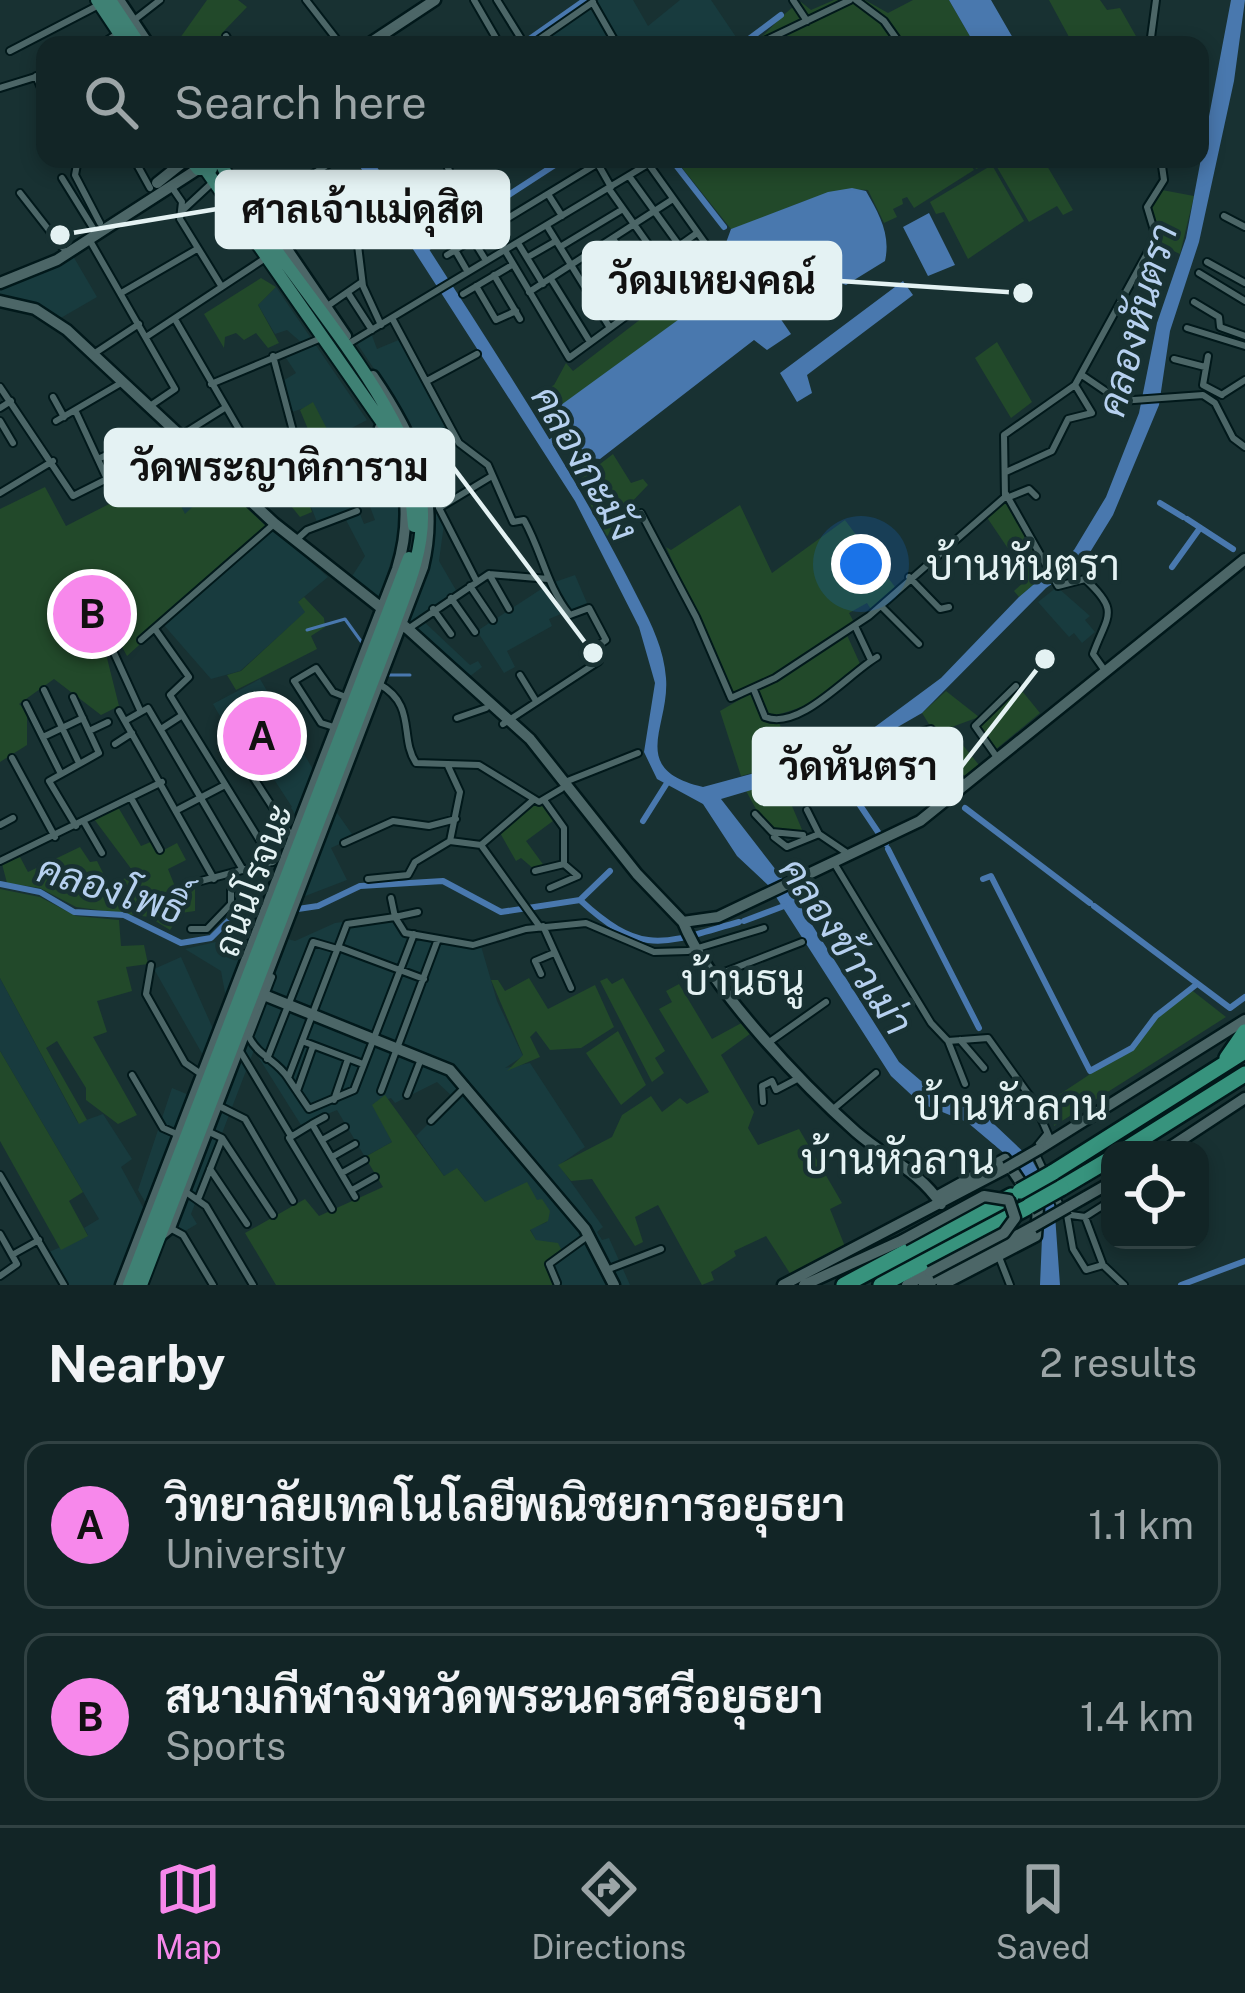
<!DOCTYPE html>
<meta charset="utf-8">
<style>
:root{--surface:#122526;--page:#1f3132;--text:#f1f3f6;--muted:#9ca5a7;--line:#314243;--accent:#f788eb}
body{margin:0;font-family:"Public Sans",Sarabun,sans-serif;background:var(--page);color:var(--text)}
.controls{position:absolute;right:36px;bottom:36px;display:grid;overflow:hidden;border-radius:24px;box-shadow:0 6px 18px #0003}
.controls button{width:108px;height:108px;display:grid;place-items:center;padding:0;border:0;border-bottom:3px solid var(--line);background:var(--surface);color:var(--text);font:60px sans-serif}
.you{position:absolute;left:861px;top:564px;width:42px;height:42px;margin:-30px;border:9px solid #fff;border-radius:50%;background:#1a73e8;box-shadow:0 0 0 18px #1a73e833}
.badge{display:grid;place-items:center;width:78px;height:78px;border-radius:50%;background:var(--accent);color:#111;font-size:39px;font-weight:700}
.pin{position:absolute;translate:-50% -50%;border:6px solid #fff;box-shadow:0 3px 12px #0006}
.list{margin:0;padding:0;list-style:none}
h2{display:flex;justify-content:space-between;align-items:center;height:156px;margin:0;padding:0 48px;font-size:51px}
h2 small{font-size:39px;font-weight:400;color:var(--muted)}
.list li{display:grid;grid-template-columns:78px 1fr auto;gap:36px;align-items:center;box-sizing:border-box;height:168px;margin:0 24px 24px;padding:0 24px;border:3px solid var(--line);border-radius:24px}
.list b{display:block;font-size:45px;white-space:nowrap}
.list p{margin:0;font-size:39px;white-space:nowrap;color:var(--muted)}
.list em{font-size:39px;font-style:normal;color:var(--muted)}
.icon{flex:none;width:66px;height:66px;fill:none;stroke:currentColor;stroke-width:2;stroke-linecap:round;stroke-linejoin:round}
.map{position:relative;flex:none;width:1245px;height:1285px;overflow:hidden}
.search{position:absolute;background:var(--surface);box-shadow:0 6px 18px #0003;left:36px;right:36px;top:36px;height:132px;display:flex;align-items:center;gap:30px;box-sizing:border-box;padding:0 42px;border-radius:24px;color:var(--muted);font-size:45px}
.sheet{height:540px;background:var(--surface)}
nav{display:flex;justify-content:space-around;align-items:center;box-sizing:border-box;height:168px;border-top:3px solid var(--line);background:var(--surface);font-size:33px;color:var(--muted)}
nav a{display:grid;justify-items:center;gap:6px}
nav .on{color:var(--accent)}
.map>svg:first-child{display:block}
.built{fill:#183b3e}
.green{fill:#22492a}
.water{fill:#4978ae}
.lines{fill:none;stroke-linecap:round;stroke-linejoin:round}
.stream{stroke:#4978ae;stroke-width:3}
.canal{stroke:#4978ae;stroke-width:6}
.street-casing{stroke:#01181a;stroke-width:10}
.secondary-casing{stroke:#01181a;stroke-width:15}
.primary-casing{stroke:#01181a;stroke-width:16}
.highway-casing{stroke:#01181a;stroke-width:20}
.street{stroke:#4c6667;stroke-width:6}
.secondary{stroke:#4c6667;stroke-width:10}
.primary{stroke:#3f8174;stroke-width:12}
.highway{stroke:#37937d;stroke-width:15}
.secondary-bridge-casing{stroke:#01181a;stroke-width:15;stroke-linecap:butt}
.highway-bridge-casing{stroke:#01181a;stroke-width:20;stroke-linecap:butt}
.secondary-bridge{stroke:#4c6667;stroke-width:10}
.highway-bridge{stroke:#37937d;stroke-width:15}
.labels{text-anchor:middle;stroke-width:9;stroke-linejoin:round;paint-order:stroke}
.street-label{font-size:36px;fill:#e4f2f3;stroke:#183132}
.water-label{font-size:39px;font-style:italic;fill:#b6d0ef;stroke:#183132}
.quarter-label{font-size:42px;fill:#e4f2f3;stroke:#183132}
.leader{fill:none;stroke:#e4f2f3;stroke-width:4.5}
.callout-dot{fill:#e4f2f3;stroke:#183132;stroke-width:4.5}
.callout{fill:#e4f2f3;stroke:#e4f2f3;stroke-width:4.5}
.callout-label{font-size:39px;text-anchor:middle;font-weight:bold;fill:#111}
</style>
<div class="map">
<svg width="1245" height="1285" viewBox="0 0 1245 1285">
<rect width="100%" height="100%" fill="#183132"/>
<path class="built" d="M596 0H633L648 26 680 0H711L738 40 731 45H535Z
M73 256 97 297 59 319 25 300 0 298V288Z
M276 287 367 420 344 432 327 429 307 407 289 413 281 382 296 373 282 352 302 343 287 330 275 334 258 305Z
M371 333 377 349 401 339 458 444 443 453 450 465 431 477 409 421 356 342Z
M197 459 219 481 185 515 166 475Z
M353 459 362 481 392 467 396 480 401 529 378 603 349 581 365 556 346 520 360 514 364 524 375 520 369 504 319 527 306 494 315 477Z
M439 510 444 524 439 561 457 592 418 616 470 665 478 661 482 667 469 677 409 623 430 560 434 511Z
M273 528 328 577 299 601 306 612 240 671 211 679 163 624Z
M575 575 587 603 549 619 552 626 507 651 515 667 504 673 477 631 549 584Z
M1057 587 1090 616 1085 620 1095 632 1082 643 1074 633 1069 637 1038 602Z
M260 679 314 771 288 835 277 816 292 807 255 750 243 756 213 704Z
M335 810 354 837 331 848 347 880 300 898Z
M239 912 258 914 226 998 221 971 185 949 220 941Z
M396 915 405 932 481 946 497 1001 523 1056 505 1068 530 1063 585 1147 559 1165 603 1227 597 1232 602 1240 609 1238 630 1285H616L586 1227 469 1083 580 1230 608 1285H554L558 1282 530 1229 547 1222 537 1200 485 1202 458 1169 444 1176 416 1136 454 1098 437 1082 395 1103 391 1098 373 1104 392 1142 365 1157 337 1110 301 1125 254 1050 191 1214 197 1224 185 1231 175 1226 288 939 295 941 335 923Z
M181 957 214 1031 204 1057 154 969Z
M0 978 78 1123 103 1114 132 1159 121 1167 144 1209 115 1285H68L49 1252 88 1235 84 1228 99 1219 0 1051Z
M172 1088 189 1095 147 1205 138 1190Z"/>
<path class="green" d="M207 0H238L247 7 224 31 220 45H175Z
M834 0H865L888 13 913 0H949L975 45H750C770 33 782 12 801 2L811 10Z
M1049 0H1100L1107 10 1120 8 1141 45H1067L1069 37Z
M675 159H866L890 164 896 159H967L974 170 914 208 907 197 902 199 903 204 893 209 897 217 884 223 868 190C818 187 778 216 731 229Z
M983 159H1043L1073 210 1063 215 1057 206 1029 222 994 162 976 169 974 164Z
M992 165 1024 221 968 259 944 212 936 214 930 202Z
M1162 190 1194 196 1180 254 1156 243 1159 232 1149 211Z
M261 278 276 287 258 305 279 343 268 348 256 333 244 340 236 333 225 337 224 348 204 314Z
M693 279 707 286 715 306 549 416 535 395 554 385 566 363 573 371Z
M997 342 1032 402 1011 418 975 358Z
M313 402 327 429H342L335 438 339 445 348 440 354 455 320 475 301 438 310 434 300 410Z
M278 439 291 462 303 456 309 477 318 484 306 494 312 512 300 517 251 457Z
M613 454 631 483 643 479 648 485 626 508 631 516 617 522 620 530 607 536 578 481Z
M166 475 185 514 219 481 268 528 127 656 121 645 105 650 119 706 101 715 54 679 19 704 27 711V745L0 762V509L45 487 66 526Z
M1006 500 1036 554 1028 564 1039 580 1019 597 1014 591 1028 578 986 516Z
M740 505 772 573 845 520 895 587 872 611 867 603 849 613 855 624 780 674 734 696 666 547 671 550Z
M304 597 324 618 325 627 311 636 317 649 236 690 227 675 241 671 305 612 298 602Z
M846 633 861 666 808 705 768 718 758 690Z
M1018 686 1040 713 995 750 979 723Z
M946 691 979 717 949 728 979 765 964 780 922 713Z
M751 693 765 720 778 721 793 752 826 743 831 752 741 776 720 711Z
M781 780 803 832 802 834H779L762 820 745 789Z
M544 802 557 818 526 841 545 867 535 870 521 858 516 861 499 831 532 803Z
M118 807 141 846 153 841 160 852 177 843 186 860 168 869 176 889 195 882V911L181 913 170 930 149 917 76 907 40 888 7 883 2 864 20 857 28 872 80 847 90 862 97 861 109 885 135 874 94 819Z
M0 889 40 897 76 916 119 920 121 946 144 945 148 964 126 967 132 991 97 1001 107 1032 93 1037 137 1115 118 1124 86 1100V1088L57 1041 46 1048 87 1120 79 1124 0 978Z
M529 978 548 1009 595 985 614 1027 581 1048 550 1050 536 1031 530 1037 540 1057 507 1071 523 1055 491 980H498L505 991Z
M607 978 612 984 623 978 665 1051 655 1058 664 1073 652 1082 600 981Z
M679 984 712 1039 747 1020 754 1031 721 1055 754 1112 748 1128 758 1145 799 1129 842 1203 830 1209 846 1249 791 1275 766 1236 734 1251 736 1256 711 1272 714 1280 702 1285 658 1205 635 1217 643 1242 635 1246 592 1179 571 1181 558 1165 612 1137 622 1115 651 1096 662 1112 680 1098 687 1104 709 1092 659 1009 672 1002 666 991Z
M1189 988 1226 1017 1054 1126 1051 1100 1131 1047 1155 1015Z
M618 1031 646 1085 621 1105 586 1053Z
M0 1051 83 1192 69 1201 88 1236 61 1250 0 1141Z
M385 1095 444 1176 457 1168 485 1202 527 1182 537 1200 542 1199 550 1211 548 1221 530 1230 536 1240 558 1243 562 1251 547 1267 554 1285H276L245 1233 305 1199 319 1216 383 1187 365 1157 392 1142 372 1105Z"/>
<path class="water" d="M949 0H991L1017 45H975Z
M1231 0H1245L1234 81 1199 242 1170 331 1159 405 1113 515 1084 562 1046 588 922 713 828 767 721 799 783 879 899 1062 941 1098H957L978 1109 1032 1160 1054 1201 1060 1285H1040L1043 1214 1018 1165 967 1122 920 1103 891 1076 769 886 737 856 703 804 657 779 644 752 655 683 639 627 575 501 355 159H372C463 306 562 446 639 600 652 625 664 650 666 678 670 727 627 769 703 787L825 754 864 735 941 678 1019 597 1074 550 1106 497 1139 413 1157 323 1186 238Z
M852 188 866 191C879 214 891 234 885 261L846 285 822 276 809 254 819 287 780 318 791 334 767 350 754 340 600 459 581 457 550 413 704 301 715 306 707 286 734 269 723 251 731 229 828 192Z
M929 213 955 265 928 276 903 227Z
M903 281 913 295 807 375 812 393 797 402 780 373Z"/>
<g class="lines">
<path class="stream" d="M307 630 345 619 363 644
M387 675H410"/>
<path class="canal" d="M521 45 585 0
M741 45 781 15
M671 159 724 227
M427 248 564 159
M549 443 562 435
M1160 503 1183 517
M1187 519 1233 549
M1172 567 1200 528
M831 762 886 844
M965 808 1090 903
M643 821 667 783
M888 849 979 1028
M983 879 991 876 1090 1071 1132 1048 1156 1016 1197 984
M0 884 40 892 74 912 124 915 181 943 211 938 241 908H265
M580 900 610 871
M1094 906 1230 1008 1245 997
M291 910 318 906 360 886 443 881 501 912 580 900C643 958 664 943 739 922
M744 921 784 906
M1181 1285 1245 1261"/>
<g class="street-casing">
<path id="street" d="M306 0 341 45
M474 0 500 45
M497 0 520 37
M793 0 807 21
M856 0 884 21 901 45
M593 3 617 45
M133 21 160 0
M384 33 393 45
M226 36 231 45
M100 45 114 36
M507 45 509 44
M531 45 593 2
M756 45 850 0
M1150 45 1156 0
M10 51 95 7
M36 76 45 97
M0 88 45 74
M78 159 75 175 100 223
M134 159 150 188
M445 159 454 185 471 207
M645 159 710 250
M598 164 611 187
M629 176 697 270
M62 178 93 228
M171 186 182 202 180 219 220 284
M609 189 680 289
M20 193 63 248
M548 194 562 216
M261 208 333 161
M184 209 213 182
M348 211 355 221 363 286 381 325
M484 215 569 358 674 281
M1224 216 1245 227
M547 226 610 328
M472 238 485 259
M89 239 175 389 150 406
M614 240 649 299
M518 243 543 284
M560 247 623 209
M455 250 466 269
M594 253 630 313
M447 255 605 159
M528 257 556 241
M659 260 697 233
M1207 262 1245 283
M1199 273 1245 301
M494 275 520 319
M551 279 590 342
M476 286 496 320 516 311
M123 292 197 249
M529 292 673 199
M348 293 372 330
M463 294 512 265
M1194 302 1219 317 1220 327 1245 336
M326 307 362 282
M392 318 459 443 488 465 513 522 524 520C542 552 547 587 570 615L589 608 606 640 595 648 599 661 503 724
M176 321 251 450
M1187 328 1245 346
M146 337 264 259
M348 344 648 164
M95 353 139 324
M273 356 293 431 318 478
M1208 356 1203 385 1222 395
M1174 359 1205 367
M1082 375 1120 401 1203 395 1215 403 1233 438 1245 447
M427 381 477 354
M211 384 319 339
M0 387 73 496 183 441
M1223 394 1245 380
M53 397 64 417
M0 408 11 401
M76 412 107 479
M0 421 13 443
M56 421 121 383
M180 436 223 409
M100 458 118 450
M1006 472 1052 451 1068 419 1092 413 1075 385
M0 493 53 461
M1006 494 1058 586 1085 579C1121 612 1107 615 1093 654L1103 668
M1009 497 1029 489 1036 496
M439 508 477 582
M439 508 492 476
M641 513 696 617 731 698 775 678 869 616 1005 497 1004 435 1075 385 1156 237 1147 207 1164 180 1161 159
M295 541 307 530 357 511
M489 574 509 609
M909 577 940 609 949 607
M470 586 493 620
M451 598 475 632
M881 606 919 644
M433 609 451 634
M855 626 871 660
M155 629 189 677 170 695 273 862
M408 629 489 574 548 579
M141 640 274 524
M114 653 140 710
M520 675 536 701
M379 684C417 705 399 738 416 763L479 765 539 802 561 789
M44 690 79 763
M754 690 765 717C800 731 848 674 877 657
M73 697 99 753 49 781 76 826
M26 704 60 772
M119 711 214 879
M457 718 486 708
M125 721 148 708 243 870
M337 728 321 723 294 681 316 668 333 692 348 698
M161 729 181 716
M222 729 293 839
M89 731 108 722
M920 732 931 729 963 784
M43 737 83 718
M115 744 132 733
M996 756 975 726 1016 686
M12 758 55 837
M565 782 638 753
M131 798 160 850
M544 800 564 828V864
M179 809 225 785
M807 810 819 834
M755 814 772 832 803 835
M84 822 102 853
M0 825 13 818
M774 837 787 847 819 834 847 853
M450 841 481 845
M344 843 393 821 429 826 456 819
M481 845 540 927
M481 845 532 801
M0 861 162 782
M834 863 931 1023 948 1041 988 1038 1034 1102 1051 1141
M535 871 564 864 578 876 550 888
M368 879 408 875 415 862 450 841 460 792 448 766
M201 881 272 862
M391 898 395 917 418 912
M543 926 571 988
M191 929H207L231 904V876
M414 934 354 1090 309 1109 288 1078 347 924 395 917 405 933 473 945 526 929 586 923 654 952 688 951 764 928
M338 947 424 979
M151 965 146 994 185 1063 201 1074
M541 974 535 961 554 953
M717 975 802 942
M272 977 249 1037C259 1057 277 1060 288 1078
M960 1040 984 1068
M302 1041 363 1064
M948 1041 965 1084
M768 1043 826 1002
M240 1051 291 1136
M267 1059 313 942 337 949
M132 1075 163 1128 179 1135
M297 1091 313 1046
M381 1091 438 939
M407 1095 421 1059
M334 1100 348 1059
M763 1102 762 1086 772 1081 776 1090 797 1079
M217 1105 245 1119 293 1201
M832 1110 876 1073
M431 1121 466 1086
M312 1124 325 1117
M207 1131 222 1138 273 1215
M1047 1134 1034 1150 1064 1214 1085 1217 1110 1201
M322 1140 345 1127
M332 1157 355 1144
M210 1169 247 1224
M342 1173 365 1160
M0 1175 64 1285
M352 1190 375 1177
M186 1192 206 1206 253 1285
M199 1197 222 1139
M332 1209 289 1138 312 1124 355 1197
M1067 1215 1073 1249 1086 1270 1103 1265
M1085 1217 1103 1265 1124 1285
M170 1228 183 1235 213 1285
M0 1234 17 1264 0 1276
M12 1255 39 1240
M999 1257 1010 1285
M609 1269 661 1249
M557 1283 549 1264 589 1235"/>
</g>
<g class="secondary-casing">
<path id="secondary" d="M119 0 149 45
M367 45 435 0
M234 182 248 192 346 336
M157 183 187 159
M0 283 57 260 198 169
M0 301 35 309 67 330 274 523 408 629 530 739 637 874 683 922 718 917 920 821 1245 559
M683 922C709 987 803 1085 856 1132 886 1158 918 1170 941 1204
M254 991 450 1070 585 1229 614 1285
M1039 1149 1245 1020
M1166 1150 1245 1098
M936 1197 1005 1159 1038 1208 1036 1236 942 1285
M1068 1207 1110 1183
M159 1237 170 1228 423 567C441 493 414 436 373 376
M121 1285 397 569C412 519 408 473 380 428
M783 1285 1006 1168
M804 1285 903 1240
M907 1285 930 1272
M924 1285 1033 1227"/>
</g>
<g class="primary-casing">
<path id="primary" d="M97 0 127 45
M110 0 140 45
M190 159 198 169H211
M206 170 393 438 410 482 414 526
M129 1285 409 558
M141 1285 393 628C406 591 423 554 422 514 421 405 265 260 219 159"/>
</g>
<g class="highway-casing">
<path id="highway" d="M1227 1058 1245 1032
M1124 1150 1245 1074
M1052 1173 1245 1051
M1061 1188 1110 1159
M844 1285 1011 1196
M881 1285 1026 1208"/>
</g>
<use href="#street" class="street"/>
<use href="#secondary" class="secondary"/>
<use href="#primary" class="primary"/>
<use href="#highway" class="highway"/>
<g class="secondary-bridge-casing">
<path id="secondary-bridge" d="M1006 1168 1039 1149
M1033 1227 1068 1207
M903 1240 984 1196 1009 1200 1015 1218 1004 1233 930 1272"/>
</g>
<g class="highway-bridge-casing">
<path id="highway-bridge" d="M1020 1191 1052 1173
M1029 1206 1061 1188"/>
</g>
<use href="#secondary-bridge" class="secondary-bridge"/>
<use href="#highway-bridge" class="highway-bridge"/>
</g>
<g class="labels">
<g class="street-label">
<text transform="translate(253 880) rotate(-69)" y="13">ถนนโรจนะ</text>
</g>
<g class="water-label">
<text transform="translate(1137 320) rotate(-74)" y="14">คลองหันตรา</text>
<text transform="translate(585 463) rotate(60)" y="14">คลองกะมัง</text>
<text transform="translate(111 889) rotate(17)" y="14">คลองโพธิ์</text>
<text transform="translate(846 946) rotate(56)" y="14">คลองข้าวเม่า</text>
</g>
<g class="quarter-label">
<text x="1023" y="580">บ้านหันตรา</text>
<text x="743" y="995">บ้านธนู</text>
<text x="1011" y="1120">บ้านหัวลาน</text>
<text x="898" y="1174">บ้านหัวลาน</text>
</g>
</g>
<path class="leader" d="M60 235L217 209M1023 293L840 281M593 653L453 467M1045 659L961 767"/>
<g class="callout-dot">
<circle cx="60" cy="235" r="12"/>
<circle cx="1023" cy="293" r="12"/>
<circle cx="593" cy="653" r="12"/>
<circle cx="1045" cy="659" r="12"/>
</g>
<g class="callout">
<rect x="217" y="172" width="291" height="75" rx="12"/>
<rect x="584" y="243" width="256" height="75" rx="12"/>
<rect x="106" y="430" width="347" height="75" rx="12"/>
<rect x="754" y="729" width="207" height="75" rx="12"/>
</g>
<g class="callout-label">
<text x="363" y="223">ศาลเจ้าแม่ดุสิต</text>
<text x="712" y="294">วัดมเหยงคณ์</text>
<text x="279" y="481">วัดพระญาติการาม</text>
<text x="858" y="780">วัดหันตรา</text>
</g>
</svg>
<div class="controls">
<button><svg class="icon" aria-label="locate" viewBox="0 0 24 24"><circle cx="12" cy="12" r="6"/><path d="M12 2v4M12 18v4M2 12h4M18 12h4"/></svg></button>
</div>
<div class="you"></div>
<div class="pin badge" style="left:262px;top:736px">A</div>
<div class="pin badge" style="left:92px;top:614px">B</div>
<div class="search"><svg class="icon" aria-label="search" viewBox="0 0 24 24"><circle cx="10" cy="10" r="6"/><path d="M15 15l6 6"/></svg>Search here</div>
</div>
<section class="sheet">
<h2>Nearby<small>2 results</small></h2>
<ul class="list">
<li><span class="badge">A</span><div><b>วิทยาลัยเทคโนโลยีพณิชยการอยุธยา</b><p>University</p></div><em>1.1 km</em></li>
<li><span class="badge">B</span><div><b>สนามกีฬาจังหวัดพระนครศรีอยุธยา</b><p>Sports</p></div><em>1.4 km</em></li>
</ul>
</section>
<nav>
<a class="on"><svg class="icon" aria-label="map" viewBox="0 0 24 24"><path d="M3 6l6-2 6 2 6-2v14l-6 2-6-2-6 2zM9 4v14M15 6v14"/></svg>Map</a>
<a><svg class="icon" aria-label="directions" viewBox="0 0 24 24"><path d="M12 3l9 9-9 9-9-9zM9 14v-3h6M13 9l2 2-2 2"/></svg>Directions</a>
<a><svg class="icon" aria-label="saved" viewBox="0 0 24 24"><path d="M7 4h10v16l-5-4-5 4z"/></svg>Saved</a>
</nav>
